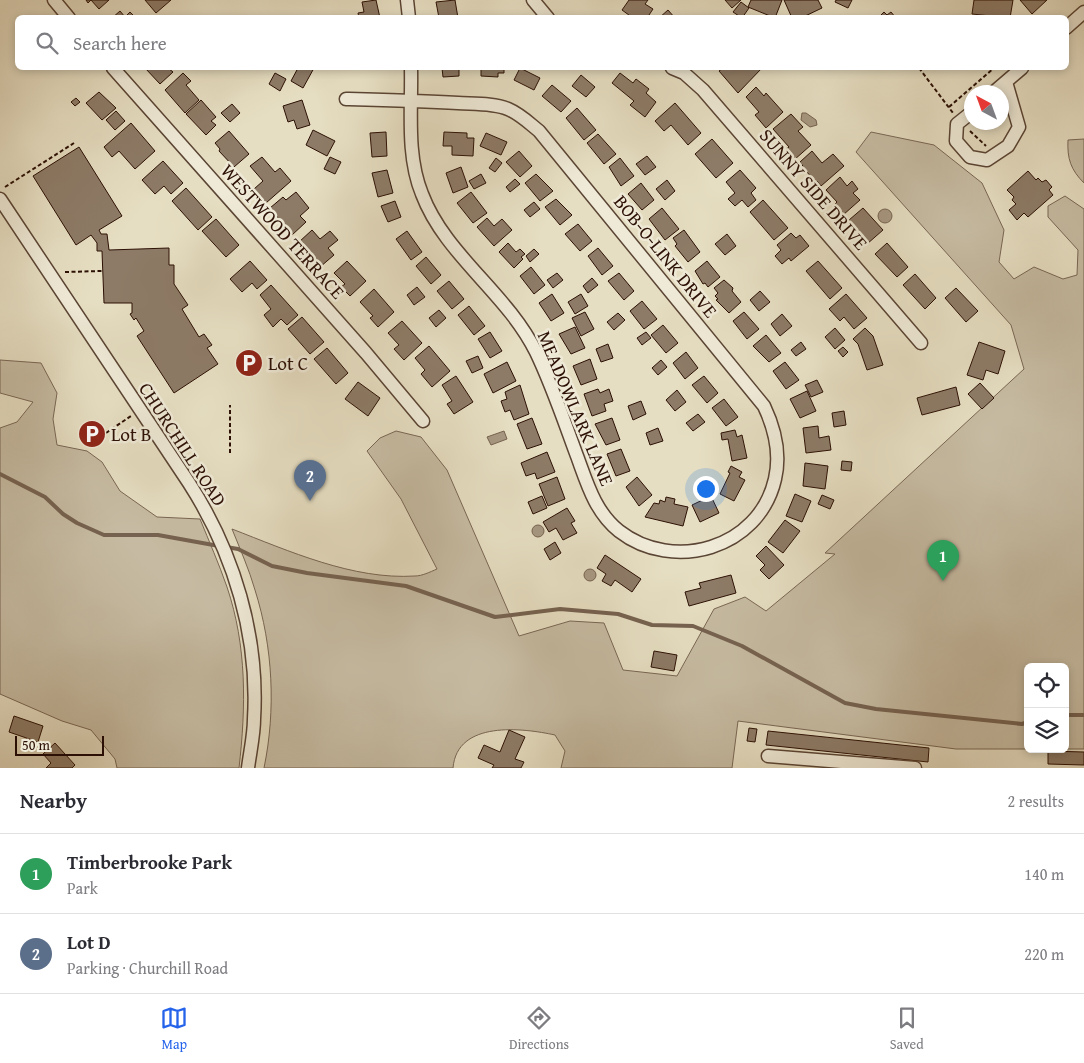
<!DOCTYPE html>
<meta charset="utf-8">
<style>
:root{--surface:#fff;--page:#f7f7f7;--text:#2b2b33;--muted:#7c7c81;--line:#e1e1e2;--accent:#2563eb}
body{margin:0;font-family:"Gentium Book Plus",serif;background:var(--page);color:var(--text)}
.controls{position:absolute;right:15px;bottom:15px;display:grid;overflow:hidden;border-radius:8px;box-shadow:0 2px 8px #0003}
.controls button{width:45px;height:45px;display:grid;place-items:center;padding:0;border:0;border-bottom:1px solid var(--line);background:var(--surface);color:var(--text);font:25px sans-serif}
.compass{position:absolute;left:964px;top:85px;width:45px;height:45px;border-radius:50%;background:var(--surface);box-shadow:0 2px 8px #0003;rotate:319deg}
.scale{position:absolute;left:15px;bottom:12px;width:89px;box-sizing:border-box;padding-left:5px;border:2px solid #2c1005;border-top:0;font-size:14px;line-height:18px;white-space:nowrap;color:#2c1005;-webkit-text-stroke:4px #efead7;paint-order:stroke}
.you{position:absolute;left:705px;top:488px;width:18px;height:18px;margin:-12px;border:4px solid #fff;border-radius:50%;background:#1a73e8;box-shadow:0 0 0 8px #1a73e833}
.badge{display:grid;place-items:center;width:32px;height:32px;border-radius:50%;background:var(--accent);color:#fff;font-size:16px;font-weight:700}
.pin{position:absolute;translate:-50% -41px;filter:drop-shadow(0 1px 2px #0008)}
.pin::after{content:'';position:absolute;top:26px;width:18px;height:15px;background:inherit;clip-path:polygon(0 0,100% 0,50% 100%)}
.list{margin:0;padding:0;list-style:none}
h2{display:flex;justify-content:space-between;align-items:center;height:65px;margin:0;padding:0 20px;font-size:21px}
h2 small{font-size:16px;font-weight:400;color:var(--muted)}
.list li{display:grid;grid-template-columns:32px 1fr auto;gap:15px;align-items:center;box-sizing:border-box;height:80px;padding:0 20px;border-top:1px solid var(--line)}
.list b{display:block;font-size:19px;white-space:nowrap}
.list p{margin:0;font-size:16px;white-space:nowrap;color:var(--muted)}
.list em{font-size:16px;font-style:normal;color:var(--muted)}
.icon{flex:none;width:28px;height:28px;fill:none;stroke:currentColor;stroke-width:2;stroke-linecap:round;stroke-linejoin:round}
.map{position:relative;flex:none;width:1084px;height:768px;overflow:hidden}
.search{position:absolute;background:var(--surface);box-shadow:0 2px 8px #0003;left:15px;right:15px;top:15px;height:55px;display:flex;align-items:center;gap:12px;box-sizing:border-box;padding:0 18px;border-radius:8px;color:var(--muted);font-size:19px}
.sheet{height:225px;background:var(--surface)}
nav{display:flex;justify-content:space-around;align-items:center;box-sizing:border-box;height:70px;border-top:1px solid var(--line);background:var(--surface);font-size:14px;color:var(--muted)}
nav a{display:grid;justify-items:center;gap:2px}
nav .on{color:var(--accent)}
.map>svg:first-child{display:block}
.green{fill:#c6bba2;stroke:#796654}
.water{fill:#a79882;stroke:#766250}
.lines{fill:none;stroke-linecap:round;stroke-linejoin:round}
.stream{stroke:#766250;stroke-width:4}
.building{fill:#8d7b67;stroke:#2c1005}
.minor-casing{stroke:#5a4434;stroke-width:15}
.path{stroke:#2c1005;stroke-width:2;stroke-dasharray:4 2.5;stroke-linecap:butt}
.minor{stroke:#efead7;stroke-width:12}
.labels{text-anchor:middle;stroke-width:5;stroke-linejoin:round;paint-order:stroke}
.street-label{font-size:19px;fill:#2c1005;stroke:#efead7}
.poi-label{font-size:19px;fill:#2c1005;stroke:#efead7;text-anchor:start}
</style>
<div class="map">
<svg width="1084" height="768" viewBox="0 0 1084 768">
<rect width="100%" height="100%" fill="#e6dec2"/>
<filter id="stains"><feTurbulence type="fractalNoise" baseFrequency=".004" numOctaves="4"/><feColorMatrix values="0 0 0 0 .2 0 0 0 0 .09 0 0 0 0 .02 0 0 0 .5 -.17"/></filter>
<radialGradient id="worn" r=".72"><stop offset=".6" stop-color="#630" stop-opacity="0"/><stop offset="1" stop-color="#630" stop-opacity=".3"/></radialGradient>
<path class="green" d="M871 132 934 145 982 183 1004 230 999 262 1014 279 1034 267 1063 279 1077 275 1078 250 1048 217V206L1065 196 1084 209V749H1065V667H1028V749H1056H956L738 721 732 768H561L565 751 555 735C523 728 457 720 453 768H264C276 710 273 647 255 590 249 569 240 549 232 529 289 551 353 580 415 576 422 576 430 572 437 569L401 499 367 451 380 438 396 431 421 437 447 470 519 636 570 621 604 623 623 670 677 676 714 609 745 597 766 611 835 554 825 553 1024 369 1011 325 856 152Z
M1084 139V183C1071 170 1067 159 1068 140Z
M0 360 41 363 57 393 53 419 57 445 87 451 102 462 120 491 157 517 200 519C209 541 219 564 227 587 247 646 246 707 239 768H117L115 759 91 730 62 721 0 694V428L17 422 33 402 0 393Z"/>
<path class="water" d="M802 113H806L816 120 817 125 810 127 801 120Z
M878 216a7 7 0 1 1 14 0a7 7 0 1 1-14 0Z
M504 431 507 439 491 445 487 437Z
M532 531a6 6 0 1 1 12 0a6 6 0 1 1-12 0Z
M584 575a6 6 0 1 1 12 0a6 6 0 1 1-12 0Z"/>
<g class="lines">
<path class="stream" d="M0 474 45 497 63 514 77 523 104 535H158L219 546
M226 547 238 549 272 566 307 573 406 586 495 617 560 609 618 614 652 625 693 626 742 646 845 703 876 709 1022 724 1028 722
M1065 715H1084"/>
</g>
<path class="building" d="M86 0H109L99 9 91 0 88 3Z
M145 0H171L156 13Z
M376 0 380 18H359L358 13 364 12 362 2Z
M455 0 458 18H439L436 2Z
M629 0H648L645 4 653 9 647 18H633L622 10Z
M725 0H741L732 8Z
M751 0H782L775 18 748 7Z
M784 0H818L822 8 801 18H792Z
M836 0H852L848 8 835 2Z
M974 0H1013L1010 18 972 14Z
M1020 0H1047L1032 14Z
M741 2 749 8 742 18 733 12Z
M668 10 675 18H659Z
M120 11 125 17 130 12 136 18H112Z
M884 12 887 15 891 12 896 18H878Z
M145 68H168L173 72 160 84Z
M298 68H314L303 88 291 81Z
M442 68H459V76L443 77Z
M481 68H512H504V73H498V77L481 76Z
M520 68 540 78 534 90 514 80Z
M723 68H762L738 93 719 71Z
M183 73 191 81 186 85 199 100 185 113 165 90Z
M275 73 286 79 280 91 269 84Z
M620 73 633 83 636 79 649 89 646 93 656 102 645 117 630 105 634 101 612 83Z
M581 75 595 87 586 97 572 86Z
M552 85 571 101 561 112 542 96Z
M756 87 764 96 766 93 783 112 766 128 755 115 759 112 746 97Z
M99 92 116 108 102 120 86 103Z
M76 98 80 102 75 106 71 102Z
M201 100 216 117 211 121 216 125 206 135 186 114Z
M302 100 310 125 297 129 294 120 288 122 283 106Z
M675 103 701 133 688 145 671 125 664 131 655 121Z
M232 104 240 113 230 122 221 113Z
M577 108 596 130 584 140 566 118Z
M116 111 125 121 115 130 106 120Z
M791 114 803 127 798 131 811 145 794 160 785 150 789 147 773 129Z
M131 123 155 151 135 169 119 151 112 157 104 147Z
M313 130 335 141 327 156 306 145Z
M229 131 249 154 234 167 219 151 220 149 215 143Z
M386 132 387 156 372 157 370 133Z
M444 132 467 133V138H474L473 156 452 155V146H443Z
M486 133 507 142 501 155 480 146Z
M598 134 616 154 604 164 587 143Z
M712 139 733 163 716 178 695 154Z
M79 147 122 216 99 230 101 234H107L109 250 169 248V265H174V284L188 305 182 309 199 337 204 334 212 345 207 348 218 364 174 393 137 336 144 331 136 318 134 320 130 314 132 313V303H104L102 251H97V243L91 235 76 245 33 176Z
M519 151 532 166 520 177 506 162Z
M812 151 822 163 833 154 844 166 821 186 817 181 815 183 800 162Z
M647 156 656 167 645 175 636 164Z
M262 157 275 172 280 168 291 181 266 203 254 189 263 181 250 166Z
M330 157 341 162 335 174 324 169Z
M496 158 502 163 495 172 489 168Z
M620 158 634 176 621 186 609 167Z
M163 161 183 183 171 194 164 186 155 194 142 180Z
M461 167 468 187 453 193 446 173Z
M387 170 393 193 378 197 372 173Z
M740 170 756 188 751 193 756 200 748 207 742 200 735 206 728 199 735 193 726 182Z
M1028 171 1036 180 1038 178 1042 182 1046 180 1052 187 1049 190 1053 195 1028 217 1024 213 1017 220 1009 210 1016 204 1012 200 1014 197 1007 190Z
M481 174 486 183 474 189 469 181Z
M536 174 553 191 540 201 525 183Z
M840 177 847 186 852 181 858 189 853 193 860 200 843 215 834 205 837 202 826 190Z
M515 179 520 184 510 192 506 187Z
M667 180 675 191 665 200 656 189Z
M641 183 654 200 642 210 628 194Z
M186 188 212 217 198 230 172 201Z
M296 192 309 208 300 216 306 222 292 235 270 208 283 197 286 200Z
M471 192 487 213 473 223 457 203Z
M556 199 572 215 560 225 545 207Z
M763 200 788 228 774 240 750 212Z
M395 201 401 217 388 222 381 206Z
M534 202 540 209 530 217 524 210Z
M662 208 679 229 665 240 649 219Z
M863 208 883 230 867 244 849 220Z
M487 218 494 226 502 219 512 230 494 246 477 227Z
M216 219 239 245 226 257 202 231Z
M578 224 592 241 580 251 565 234Z
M312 230 320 239 330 231 338 240 328 248 334 255 320 267 299 242Z
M684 230 700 252 688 262 675 246 677 244 673 238Z
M407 231 422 252 411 260 396 239Z
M791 233 796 238 800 235 809 246 791 261 789 258 782 264 775 256 781 250 777 245Z
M727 234 736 246 725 255 715 244Z
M508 243 516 252 520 249 525 254 521 257 523 259 514 268 499 252Z
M887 243 908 267 897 277 875 254Z
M598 248 613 266 602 275 588 256Z
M534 249 539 254 530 262 526 256Z
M426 257 441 275 431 284 416 266Z
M250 261 267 280 257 289 252 283 242 292 230 279Z
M347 261 366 281 350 296 341 287 345 284 334 273Z
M707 261 720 277 708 287 705 283 703 284 695 271Z
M818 261 842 288 830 299 806 271Z
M531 267 545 285 534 294 520 276Z
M557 273 563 280 553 288 547 280Z
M619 273 634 291 624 300 608 281Z
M915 274 936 298 925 309 903 285Z
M592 278 598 285 588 293 583 286Z
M724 280 733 288 732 291 741 302 729 313 716 300 718 299 715 296 718 293 714 288Z
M449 281 464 299 452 309 437 291Z
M271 285 298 315 287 325 281 319 273 327 264 315 271 309 260 295Z
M417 287 425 297 414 305 407 295Z
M956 288 978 311 966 322 945 298Z
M374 289 394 312 378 327 370 318 373 316 360 302Z
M760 291 770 302 759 311 750 300Z
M552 294 564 313 551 321 539 303Z
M581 294 588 306 575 314 568 302Z
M846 294 867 318 854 329 844 317 840 321 829 309Z
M642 301 657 319 644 329 630 311Z
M469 306 485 326 474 335 458 315Z
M439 310 446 318 436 327 429 318Z
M585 312 594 329 581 336 572 318Z
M744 312 759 329 747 339 733 321Z
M618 313 625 320 614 330 607 322Z
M782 314 792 326 780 336 771 324Z
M302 317 324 342 310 354 288 329Z
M402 321 422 343 404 360 394 349 399 345 388 333Z
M663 325 678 343 666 353 651 335Z
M575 327 585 348 571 354 559 334Z
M835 328 845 340 835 349 825 337Z
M865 328 873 336 883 365 867 370 858 344 853 339Z
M490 332 502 351 490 358 478 339Z
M646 332 651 338 642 345 637 338Z
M766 335 781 353 769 362 753 346Z
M801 342 806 349 796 356 791 350Z
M979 342 1005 351 998 374 986 370 983 380 967 375Z
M608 344 613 358 601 362 596 349Z
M429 346 450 371 432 387 421 374 425 370 415 358Z
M843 347 848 352 843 357 838 351Z
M327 348 348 373 336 384 314 359Z
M686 352 698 368 685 379 673 363Z
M478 356 483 368 472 373 466 361Z
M590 359 597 379 581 385 573 366Z
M661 360 667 367 658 375 652 368Z
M507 362 516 381 493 393 484 374Z
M785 362 799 380 786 389 773 371Z
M456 376 473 402 454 414 447 404 452 401 442 385Z
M704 376 718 393 707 403 692 385Z
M817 380 823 392 811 397 805 385Z
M358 382 380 398 368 416 345 399Z
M980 383 994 398 982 409 968 394Z
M520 385 529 414 514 420 510 410 505 412 501 401 507 399 505 392Z
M956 387 960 405 922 415 917 398Z
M598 389 600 393 609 389 613 401 604 404 606 411 592 416 584 394Z
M677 390 686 402 675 411 666 400Z
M807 391 816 411 800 418 790 399Z
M724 399 738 417 726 426 712 408Z
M641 401 646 414 633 420 628 406Z
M844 411 846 425 834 427 832 413Z
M698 414 705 422 693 431 686 423Z
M532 418 542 444 527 449 517 424Z
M612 418 620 440 606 445 595 424Z
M818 426 819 438 829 436 831 450 806 453 803 428Z
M658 428 663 441 650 445 646 433Z
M735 430 737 437 742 435 747 458 732 461 728 439 722 440 721 433Z
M621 449 630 471 616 476 607 454Z
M547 452 555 472 537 479 535 473 526 476 521 463Z
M842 461 852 462 851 471 841 470Z
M805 463 828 466 825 489 803 486Z
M731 466 742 472 739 477 745 480 734 501 720 494 730 473 728 472Z
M557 477 565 499 548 506 539 484Z
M637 477 652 495 639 506 626 487Z
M795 494 811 501 802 522 786 516Z
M822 495 834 500 830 509 818 504Z
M542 496 547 508 533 514 528 502Z
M711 496 719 513 700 522 692 505Z
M666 497 675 499 674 504 688 507 683 526 645 517 654 503 659 504 660 500 665 502Z
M567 508 575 521 571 523 577 533 563 540 556 528 549 532 543 522Z
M785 520 800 531 783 553 768 542Z
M555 542 561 553 550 560 544 549Z
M766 546 784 565 769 579 760 570 765 565 756 556Z
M605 555 641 579 632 592 615 580 611 586 602 581 606 574 597 568Z
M731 575 736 593 689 606 685 592 701 588 699 583Z
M654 651 677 655 674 671 651 667Z
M14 716 43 726 38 742 9 732Z
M749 728 757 729 755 742 747 741Z
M509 730 525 737 515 759 524 762 521 768H492L494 765 478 758 484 745 500 752Z
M768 731 929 748 928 762 766 745Z
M55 743 75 765 72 768H46L51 763 43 754Z
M1048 751 1084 752V765L1048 764Z"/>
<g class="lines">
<g class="minor-casing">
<path id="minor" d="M54 0 69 18
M407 0 409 18
M533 0 548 18
M1066 28 1084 12
M113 68 366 353 423 421
M672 68 684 73 703 90 921 343
M994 92 1022 68
M346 99C383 100 421 101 458 103 473 104 494 103 508 109 520 114 529 123 539 131L764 406C775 429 781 453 775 479 759 549 673 573 619 531 595 512 587 483 577 456 564 421 552 385 536 352 507 293 445 255 422 194 406 155 412 109 411 68
M972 112 957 124 956 141 970 157 987 160 1008 146 1019 127 1006 82
M0 199 189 483C234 553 259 636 254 719 254 735 250 752 248 768
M768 756 915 768"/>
</g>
<path class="path" d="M919 68 953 113
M949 107 994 68
M970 131 986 146
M5 187 74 143
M65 272 102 271
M106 433 131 416
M230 453V405"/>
<use href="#minor" class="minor"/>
</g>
<defs>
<g id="parking-disc" transform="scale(1.4375)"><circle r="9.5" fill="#8f2418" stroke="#efead7"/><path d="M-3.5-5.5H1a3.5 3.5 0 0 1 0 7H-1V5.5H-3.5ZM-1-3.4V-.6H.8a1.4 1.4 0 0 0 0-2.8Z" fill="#fff"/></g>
</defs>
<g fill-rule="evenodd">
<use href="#parking-disc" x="249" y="363"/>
<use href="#parking-disc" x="92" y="434"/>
</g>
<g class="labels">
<g class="street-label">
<text transform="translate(814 189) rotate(49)" y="7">SUNNY SIDE DRIVE</text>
<text transform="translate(283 231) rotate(48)" y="7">WESTWOOD TERRACE</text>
<text transform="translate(666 256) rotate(51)" y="7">BOB-O-LINK DRIVE</text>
<text transform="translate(576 408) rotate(67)" y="7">MEADOWLARK LANE</text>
<text transform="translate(183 444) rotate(57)" y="7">CHURCHILL ROAD</text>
</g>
<g class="poi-label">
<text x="268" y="370">Lot C</text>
<text x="111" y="441">Lot B</text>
</g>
</g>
<rect width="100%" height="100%" filter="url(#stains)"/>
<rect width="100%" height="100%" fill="url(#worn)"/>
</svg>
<div class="controls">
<button><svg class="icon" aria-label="locate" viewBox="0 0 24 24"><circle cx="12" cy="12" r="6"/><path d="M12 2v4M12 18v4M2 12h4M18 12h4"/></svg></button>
<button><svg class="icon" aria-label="layers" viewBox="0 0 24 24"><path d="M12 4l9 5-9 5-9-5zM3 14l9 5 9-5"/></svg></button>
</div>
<svg class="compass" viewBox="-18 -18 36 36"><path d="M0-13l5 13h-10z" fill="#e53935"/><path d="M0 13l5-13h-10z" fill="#7c7c81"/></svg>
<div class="scale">50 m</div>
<div class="you"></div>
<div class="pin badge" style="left:943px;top:581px;background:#2e9e5b">1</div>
<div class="pin badge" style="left:310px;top:501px;background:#5c6f8a">2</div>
<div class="search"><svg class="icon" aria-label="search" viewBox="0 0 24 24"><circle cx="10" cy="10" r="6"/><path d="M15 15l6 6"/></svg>Search here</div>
</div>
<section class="sheet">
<h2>Nearby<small>2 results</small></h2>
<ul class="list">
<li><span class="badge" style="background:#2e9e5b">1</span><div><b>Timberbrooke Park</b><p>Park</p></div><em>140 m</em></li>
<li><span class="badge" style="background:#5c6f8a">2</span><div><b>Lot D</b><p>Parking · Churchill Road</p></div><em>220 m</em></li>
</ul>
</section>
<nav>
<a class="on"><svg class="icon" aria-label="map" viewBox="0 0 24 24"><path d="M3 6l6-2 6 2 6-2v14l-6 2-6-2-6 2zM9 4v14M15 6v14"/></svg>Map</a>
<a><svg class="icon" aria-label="directions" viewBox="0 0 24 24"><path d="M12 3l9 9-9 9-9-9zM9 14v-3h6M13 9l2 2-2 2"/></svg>Directions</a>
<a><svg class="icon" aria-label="saved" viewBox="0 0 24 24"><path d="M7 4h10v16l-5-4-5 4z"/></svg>Saved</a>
</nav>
